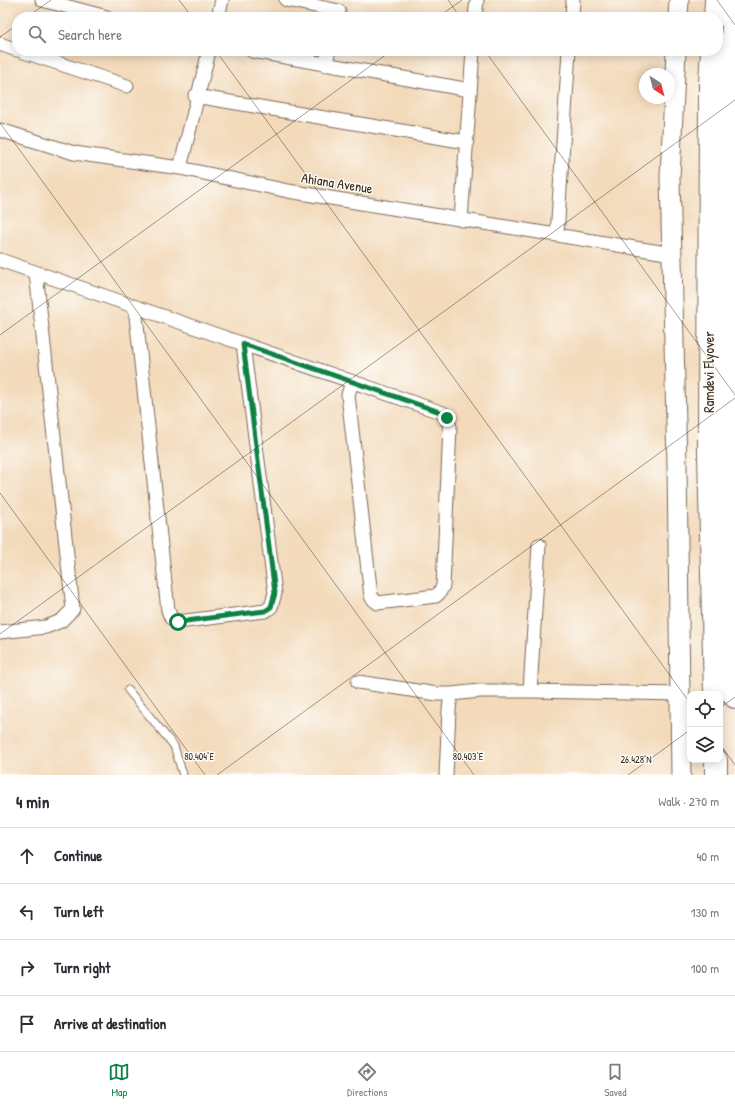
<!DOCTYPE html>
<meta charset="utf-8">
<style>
:root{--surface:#fff;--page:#f2f2f3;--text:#2b2b33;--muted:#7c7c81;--line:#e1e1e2;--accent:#0b8043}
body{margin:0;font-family:"Patrick Hand",sans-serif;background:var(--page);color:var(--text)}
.controls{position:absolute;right:12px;bottom:12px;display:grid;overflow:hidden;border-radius:8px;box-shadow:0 2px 10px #0003}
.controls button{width:36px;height:36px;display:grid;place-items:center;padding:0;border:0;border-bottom:1px solid var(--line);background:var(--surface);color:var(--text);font:20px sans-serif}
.compass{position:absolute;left:639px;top:68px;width:36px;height:36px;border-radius:50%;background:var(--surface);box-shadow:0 2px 10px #0003;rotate:144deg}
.stop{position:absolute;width:12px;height:12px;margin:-9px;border:3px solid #0b8043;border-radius:50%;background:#fff}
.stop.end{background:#0b8043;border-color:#fff;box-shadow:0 1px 4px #0008}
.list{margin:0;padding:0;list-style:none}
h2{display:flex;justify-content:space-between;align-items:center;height:52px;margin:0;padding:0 16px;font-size:17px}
h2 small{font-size:13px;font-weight:400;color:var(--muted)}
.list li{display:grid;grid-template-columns:26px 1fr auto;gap:12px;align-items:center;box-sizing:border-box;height:56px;padding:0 16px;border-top:1px solid var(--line)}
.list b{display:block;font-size:15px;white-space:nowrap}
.list em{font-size:13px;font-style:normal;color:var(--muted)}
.icon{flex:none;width:22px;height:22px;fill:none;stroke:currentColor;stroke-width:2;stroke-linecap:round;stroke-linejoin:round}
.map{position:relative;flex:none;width:735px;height:775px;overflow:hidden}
.search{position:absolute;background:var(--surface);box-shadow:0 2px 10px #0003;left:12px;right:12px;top:12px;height:44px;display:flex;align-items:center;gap:10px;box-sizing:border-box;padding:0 14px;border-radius:16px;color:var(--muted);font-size:15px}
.sheet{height:276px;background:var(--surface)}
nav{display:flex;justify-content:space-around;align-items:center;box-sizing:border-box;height:56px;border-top:1px solid var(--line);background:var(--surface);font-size:11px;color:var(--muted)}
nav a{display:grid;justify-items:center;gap:2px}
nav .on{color:var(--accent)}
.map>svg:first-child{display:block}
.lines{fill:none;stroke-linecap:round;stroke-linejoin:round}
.lane-casing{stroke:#7b6855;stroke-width:9}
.street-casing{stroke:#7b6855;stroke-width:15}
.secondary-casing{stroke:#7b6855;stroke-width:21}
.highway-casing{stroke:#7b6855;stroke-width:24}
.lane{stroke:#fff;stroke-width:7}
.street{stroke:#fff;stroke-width:13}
.secondary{stroke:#fff;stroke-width:19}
.highway{stroke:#fff;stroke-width:22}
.route{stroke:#0b8043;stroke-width:5}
.ticks{fill:none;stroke:#3b2a1e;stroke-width:1;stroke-opacity:0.45}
.labels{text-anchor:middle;stroke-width:3;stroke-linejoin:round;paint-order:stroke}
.street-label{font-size:14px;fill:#3b2a1e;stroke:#fdfcf7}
.ticks-label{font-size:10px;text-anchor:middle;fill:#3b2a1e;stroke:#fdfcf7;stroke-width:3;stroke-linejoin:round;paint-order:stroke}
</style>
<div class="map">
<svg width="735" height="775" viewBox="0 0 735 775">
<rect width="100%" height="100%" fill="#fdfcf7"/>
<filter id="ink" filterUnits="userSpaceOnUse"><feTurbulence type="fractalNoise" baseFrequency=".025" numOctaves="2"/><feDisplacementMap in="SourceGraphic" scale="8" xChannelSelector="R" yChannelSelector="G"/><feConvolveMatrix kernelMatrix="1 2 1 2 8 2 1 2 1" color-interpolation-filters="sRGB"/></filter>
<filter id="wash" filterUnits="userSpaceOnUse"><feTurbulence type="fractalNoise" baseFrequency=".012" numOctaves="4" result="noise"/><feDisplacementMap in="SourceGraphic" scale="16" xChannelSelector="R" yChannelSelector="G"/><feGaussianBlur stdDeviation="0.9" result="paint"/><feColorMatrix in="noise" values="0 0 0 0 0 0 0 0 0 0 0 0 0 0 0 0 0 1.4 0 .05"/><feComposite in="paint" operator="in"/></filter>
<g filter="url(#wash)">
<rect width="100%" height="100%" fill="#f3dabb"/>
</g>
<g filter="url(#ink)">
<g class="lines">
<g class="lane-casing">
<path id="lane" d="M128 690 174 746 183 775"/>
</g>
<g class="street-casing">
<path id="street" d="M42 0 107 17
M286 0 339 11
M218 17 222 0
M475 17 477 0
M572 17 573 0
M0 44 17 50
M21 51 127 86
M252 51 470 90
M325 65 329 51
M195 96 466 142
M0 130 74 153 180 168 288 191 672 254
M180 168 209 51
M461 220 473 51
M557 235 569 51
M0 260C148 311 295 362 443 413L447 418 450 427 443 586 439 593 436 596 378 603 374 600 371 596 348 395 352 382
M135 307 168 610 171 618 178 622 265 611 271 607 275 593 243 344
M0 632 46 627 61 621 73 609 36 273
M358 682 437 694H451L449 710 446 775
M530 691 539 545
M451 694 480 691H530L680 694"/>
</g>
<g class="secondary-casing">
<path id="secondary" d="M678 17 679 0
M676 51 670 177 677 465 681 775"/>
</g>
<g class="highway-casing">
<path id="highway" d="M735 8 732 37V86L729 458 735 697
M715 17 716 0
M712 51 710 82 709 455 715 694
M716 760V775"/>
</g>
<use href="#lane" class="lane"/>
<use href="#street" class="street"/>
<use href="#secondary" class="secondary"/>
<use href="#highway" class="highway"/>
</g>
</g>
<g class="lines" filter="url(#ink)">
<path class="route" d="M178 622 265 611 271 607 275 593 243 344 443 413 447 418"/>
</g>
<path class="ticks" d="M179 0 192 17M448 0 460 17M717 0 735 25M27 17 51 0M438 17 462 0M0 37 17 25M216 51 690 703M485 51 735 395M0 123 474 775M0 335 391 51M0 493 205 775M0 634 735 100M720 708 735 697M720 744 735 765M217 775 735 398M628 775 690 730"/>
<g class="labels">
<g class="street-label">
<text transform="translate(337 183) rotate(9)" y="5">Ahiana Avenue</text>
<text transform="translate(709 372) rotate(-90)" y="5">Ramdevi Flyover</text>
</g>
</g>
<g class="ticks-label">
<text x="199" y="760">80.404°E</text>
<text x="468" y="760">80.403°E</text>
<text x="636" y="763">26.428°N</text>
</g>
</svg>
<div class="controls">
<button><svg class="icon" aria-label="locate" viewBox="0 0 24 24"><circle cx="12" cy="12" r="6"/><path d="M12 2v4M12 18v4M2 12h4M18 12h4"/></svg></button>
<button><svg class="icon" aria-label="layers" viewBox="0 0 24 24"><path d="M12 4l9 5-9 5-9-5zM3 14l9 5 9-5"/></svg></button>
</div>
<svg class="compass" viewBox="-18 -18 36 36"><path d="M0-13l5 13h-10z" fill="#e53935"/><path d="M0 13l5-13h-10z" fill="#7c7c81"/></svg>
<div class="stop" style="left:178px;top:622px"></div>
<div class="stop end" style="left:447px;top:418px"></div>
<div class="search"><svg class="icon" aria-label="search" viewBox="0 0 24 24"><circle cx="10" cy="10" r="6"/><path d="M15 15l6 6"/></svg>Search here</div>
</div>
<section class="sheet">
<h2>4 min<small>Walk · 270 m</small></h2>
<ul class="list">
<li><svg class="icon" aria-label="ahead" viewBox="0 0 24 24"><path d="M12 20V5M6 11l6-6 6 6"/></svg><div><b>Continue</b></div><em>40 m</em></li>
<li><svg class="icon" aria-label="left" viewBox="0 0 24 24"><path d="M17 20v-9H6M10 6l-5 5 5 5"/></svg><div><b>Turn left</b></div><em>130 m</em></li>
<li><svg class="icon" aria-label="right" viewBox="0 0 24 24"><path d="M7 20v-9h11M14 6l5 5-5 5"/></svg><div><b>Turn right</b></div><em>100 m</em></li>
<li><svg class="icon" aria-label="arrive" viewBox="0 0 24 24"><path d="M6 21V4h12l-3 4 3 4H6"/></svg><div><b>Arrive at destination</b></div></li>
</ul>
</section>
<nav>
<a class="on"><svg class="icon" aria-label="map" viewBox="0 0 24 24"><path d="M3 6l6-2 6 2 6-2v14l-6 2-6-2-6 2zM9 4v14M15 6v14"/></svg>Map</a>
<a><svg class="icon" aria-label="directions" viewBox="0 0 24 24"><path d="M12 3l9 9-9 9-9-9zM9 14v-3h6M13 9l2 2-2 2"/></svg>Directions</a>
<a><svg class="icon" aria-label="saved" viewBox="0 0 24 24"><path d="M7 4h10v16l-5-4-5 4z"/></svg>Saved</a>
</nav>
